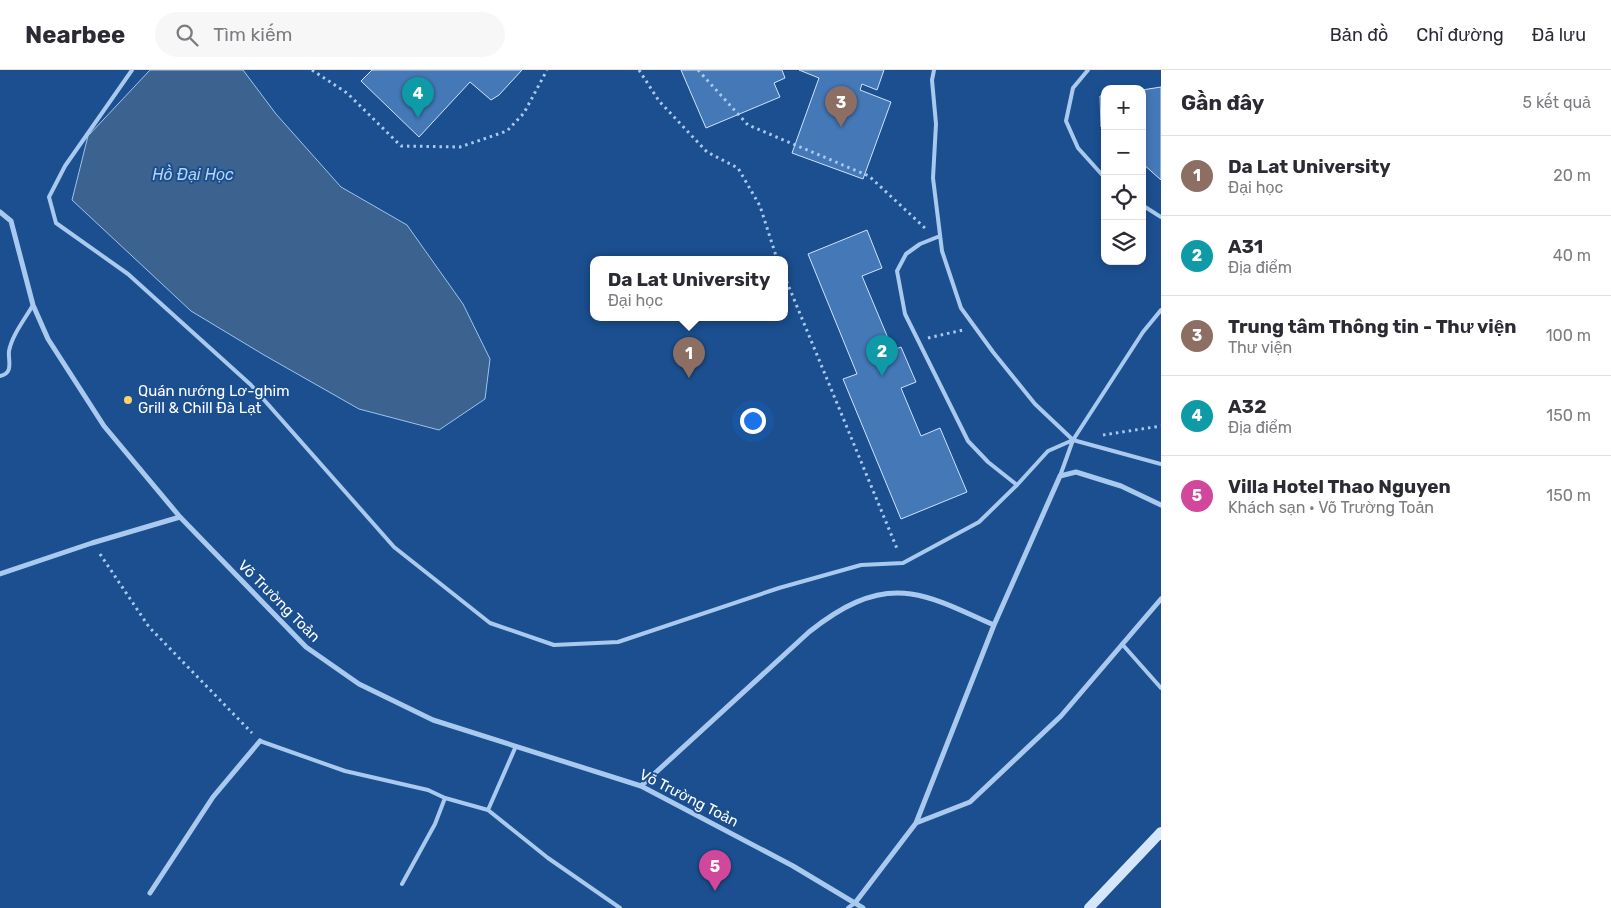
<!DOCTYPE html>
<html lang="vi">
<meta charset="utf-8">
<style>
:root{--surface:#fff;--page:#f7f7f7;--text:#2b2b33;--muted:#7c7c81;--line:#e1e1e2;--accent:#ea580c}
body{margin:0;font-family:Rubik,sans-serif;background:var(--page);color:var(--text)}
.controls{position:absolute;right:15px;top:15px;display:grid;overflow:hidden;border-radius:10px;box-shadow:0 2px 8px #0003}
.controls button{width:45px;height:45px;display:grid;place-items:center;padding:0;border:0;border-bottom:1px solid var(--line);background:var(--surface);color:var(--text);font:25px sans-serif}
.you{position:absolute;left:752px;top:350px;width:18px;height:18px;margin:-12px;border:4px solid #fff;border-radius:50%;background:#1a73e8;box-shadow:0 0 0 8px #1a73e833}
.badge{display:grid;place-items:center;width:32px;height:32px;border-radius:50%;background:var(--accent);color:#fff;font-size:16px;font-weight:700}
.pin{position:absolute;translate:-50% -41px;filter:drop-shadow(0 1px 2px #0008)}
.pin::after{content:'';position:absolute;top:26px;width:18px;height:15px;background:inherit;clip-path:polygon(0 0,100% 0,50% 100%)}
.popup{position:absolute;left:590px;top:186px;width:198px;height:65px;box-sizing:border-box;display:grid;place-content:center;border-radius:10px;background:var(--surface);filter:drop-shadow(0 1px 4px #0005);font-size:16px;white-space:nowrap;color:var(--muted)}
.popup b{font-size:19px;color:var(--text)}
.popup::after{content:'';position:absolute;left:50%;top:100%;margin-left:-10px;border:10px solid transparent;border-top-color:var(--surface)}
.list{margin:0;padding:0;list-style:none}
h2{display:flex;justify-content:space-between;align-items:center;height:65px;margin:0;padding:0 20px;font-size:21px}
h2 small{font-size:16px;font-weight:400;color:var(--muted)}
.list li{display:grid;grid-template-columns:32px 1fr auto;gap:15px;align-items:center;box-sizing:border-box;height:80px;padding:0 20px;border-top:1px solid var(--line)}
.list b{display:block;font-size:19px;white-space:nowrap}
.list p{margin:0;font-size:16px;white-space:nowrap;color:var(--muted)}
.list em{font-size:16px;font-style:normal;color:var(--muted)}
.icon{flex:none;width:28px;height:28px;fill:none;stroke:currentColor;stroke-width:2;stroke-linecap:round;stroke-linejoin:round}
.map{position:relative;flex:none;width:1161px;height:838px;overflow:hidden}
header{display:flex;align-items:center;gap:30px;box-sizing:border-box;height:70px;padding:0 25px;background:var(--surface);border-bottom:1px solid var(--line)}
header strong{font-size:24px}
nav{display:flex;gap:28px;margin-inline-start:auto;font-size:18px}
.search{width:350px;height:45px;background:var(--page);display:flex;align-items:center;gap:12px;box-sizing:border-box;padding:0 18px;border-radius:28px;color:var(--muted);font-size:19px}
main{display:flex}
aside{flex:1;background:var(--surface)}
.map>svg:first-child{display:block}
.water{fill:#3c6290;stroke:#9cc4f0}
.building{fill:#4478b7;stroke:#cfe3fa}
.lines{fill:none;stroke-linecap:round;stroke-linejoin:round}
.path{stroke:#a9c9ee;stroke-width:3;stroke-dasharray:2.5 4;stroke-linecap:butt}
.service{stroke:#a9c9ee;stroke-width:4}
.minor{stroke:#a9c9ee;stroke-width:5}
.secondary{stroke:#d6e6fa;stroke-width:10}
.poi-dot{fill:#ffd166;stroke:#1b4f8f;stroke-width:2}
.labels{text-anchor:middle;stroke-width:4;stroke-linejoin:round;paint-order:stroke}
.poi-label{font-size:15px;fill:#fff;stroke:#1b4f8f;text-anchor:start}
.street-label{font-size:15px;fill:#fff;stroke:#1b4f8f}
.water-label{font-size:16px;font-style:italic;fill:#b5d3f5;stroke:#1b4f8f}
</style>
<header>
<strong>Nearbee</strong>
<div class="search"><svg class="icon" aria-label="search" viewBox="0 0 24 24"><circle cx="10" cy="10" r="6"/><path d="M15 15l6 6"/></svg>Tìm kiếm</div>
<nav><a>Bản đồ</a><a>Chỉ đường</a><a>Đã lưu</a></nav>
</header>
<main>
<div class="map">
<svg width="1161" height="838" viewBox="0 0 1161 838">
<rect width="100%" height="100%" fill="#1b4f8f"/>
<path class="water" d="M150 0H243L276 44 341 117 407 155 463 234 490 289 485 329 439 360 359 339 264 285 191 241 72 130 88 66Z"/>
<path class="building" d="M372 0H522L499 25 491 30 470 12 419 67 361 11Z
M681 0H782L785 8 774 13 780 27 706 58Z
M799 0H884L877 20 862 14 860 20 891 32 863 109 792 83 819 8Z
M1161 17V110L1142 93V20Z
M1105 25V61L1101 57 1100 26Z
M867 160 882 198 862 206 893 280 901 277 916 312 901 318 921 366 940 358 967 422 901 449 843 309 857 304 808 184Z"/>
<g class="lines">
<path class="path" d="M312 0 347 23 401 76 460 77 507 61 524 43 547 0
M639 0 659 31 707 82 738 98 760 136 777 189
M698 0 748 55 869 106 926 159
M784 205 898 481
M928 268 963 260
M1103 365 1161 356
M100 484 149 557 252 663"/>
<path class="service" d="M132 0 65 96 49 127 56 153 128 204 251 315 394 477 490 553 554 575 618 572 779 518 861 495 903 493 979 452 1017 415 1048 381 1073 370
M934 0 932 10 936 54 933 108 942 181 961 238 993 282 1035 334 1073 370 1161 394
M1088 0 1073 18 1066 51 1078 78 1105 108
M1142 135 1161 147
M940 166 920 174 906 184 897 201 905 244 968 371 988 392 1017 415
M0 306C14 303 8 291 9 281 12 265 25 249 33 235
M1060 406 1073 370 1143 262 1161 240
M1122 574 1161 618
M260 671 345 701 428 720 445 728 488 740 548 788 620 838
M488 740 516 676
M402 814 435 754 445 728
M848 838 855 833"/>
<path class="minor" d="M0 142 11 151 33 235 48 269 104 356 180 447 306 577 359 614 433 650 641 716 793 796 863 838
M0 504 92 473 180 447
M641 716 809 562C838 539 872 518 911 524 939 528 968 544 994 555
M916 753 970 732 1061 646 1161 529
M150 823 213 727 260 671
M855 833 916 753 994 555 1060 406 1076 402 1121 416 1161 435"/>
<path class="secondary" d="M1089 838 1161 762"/>
</g>
<circle class="poi-dot" cx="128" cy="330" r="5"/>
<g class="labels">
<g class="poi-label">
<text x="138" y="326">Quán nướng Lơ-ghim<tspan x="138" dy="17">Grill &amp; Chill Đà Lạt</tspan></text>
</g>
<g class="street-label">
<text transform="translate(279 531) rotate(45)" y="5">Võ Trường Toản</text>
<text transform="translate(689 728) rotate(27)" y="5">Võ Trường Toản</text>
</g>
<g class="water-label">
<text x="193" y="110">Hồ Đại Học</text>
</g>
</g>
</svg>
<div class="controls">
<button>+</button>
<button>−</button>
<button><svg class="icon" aria-label="locate" viewBox="0 0 24 24"><circle cx="12" cy="12" r="6"/><path d="M12 2v4M12 18v4M2 12h4M18 12h4"/></svg></button>
<button><svg class="icon" aria-label="layers" viewBox="0 0 24 24"><path d="M12 4l9 5-9 5-9-5zM3 14l9 5 9-5"/></svg></button>
</div>
<div class="you"></div>
<div class="pin badge" style="left:689px;top:308px;background:#8d6e63">1</div>
<div class="popup"><b>Da Lat University</b>Đại học</div>
<div class="pin badge" style="left:882px;top:306px;background:#0f9aa8">2</div>
<div class="pin badge" style="left:841px;top:57px;background:#8d6e63">3</div>
<div class="pin badge" style="left:418px;top:48px;background:#0f9aa8">4</div>
<div class="pin badge" style="left:715px;top:821px;background:#d1479c">5</div>
</div>
<aside>
<h2>Gần đây<small>5 kết quả</small></h2>
<ul class="list">
<li><span class="badge" style="background:#8d6e63">1</span><div><b>Da Lat University</b><p>Đại học</p></div><em>20 m</em></li>
<li><span class="badge" style="background:#0f9aa8">2</span><div><b>A31</b><p>Địa điểm</p></div><em>40 m</em></li>
<li><span class="badge" style="background:#8d6e63">3</span><div><b>Trung tâm Thông tin - Thư viện</b><p>Thư viện</p></div><em>100 m</em></li>
<li><span class="badge" style="background:#0f9aa8">4</span><div><b>A32</b><p>Địa điểm</p></div><em>150 m</em></li>
<li><span class="badge" style="background:#d1479c">5</span><div><b>Villa Hotel Thao Nguyen</b><p>Khách sạn · Võ Trường Toản</p></div><em>150 m</em></li>
</ul>
</aside>
</main>
